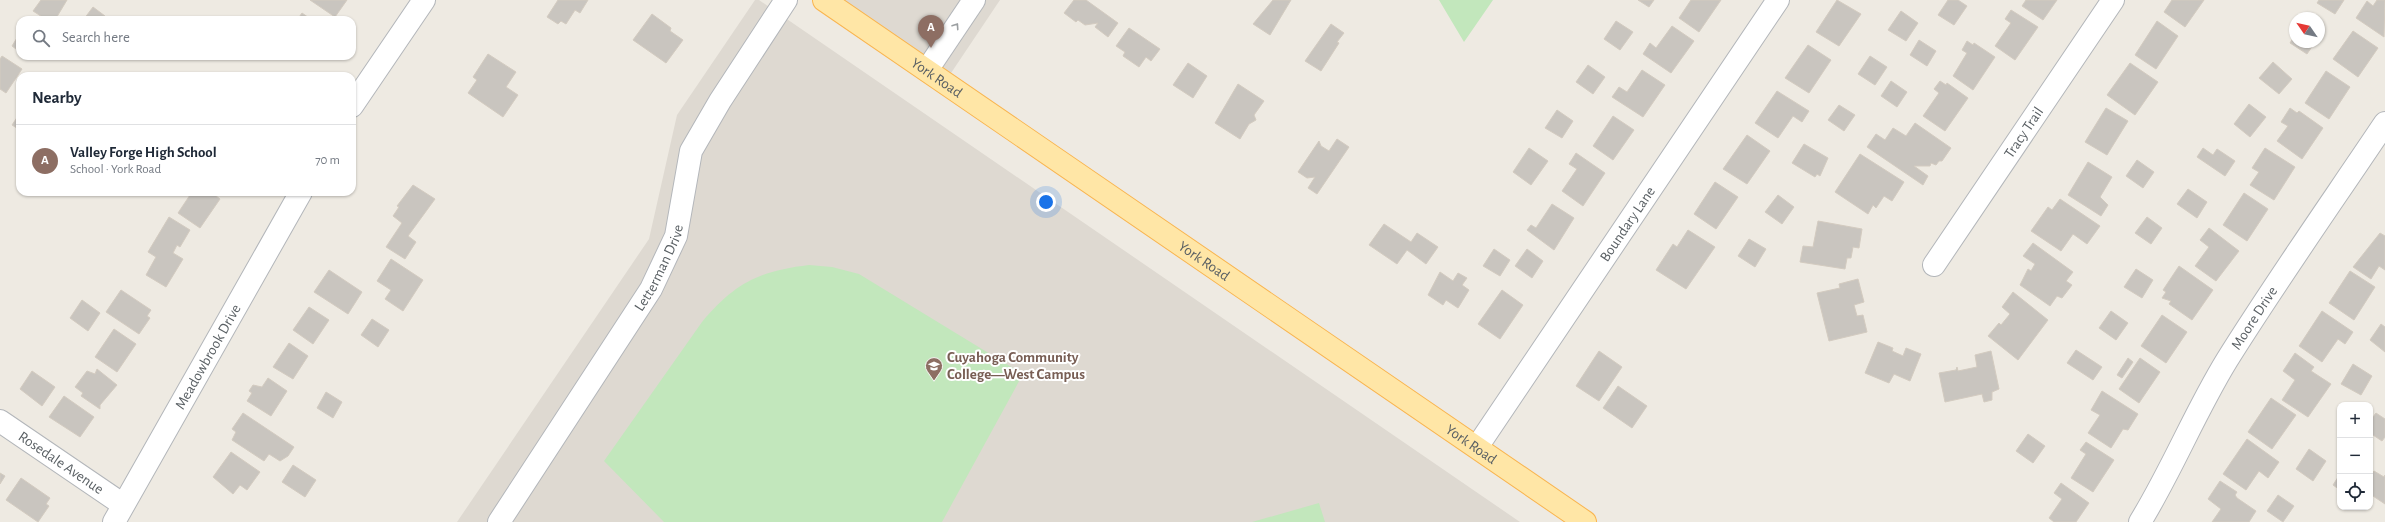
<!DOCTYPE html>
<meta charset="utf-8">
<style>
:root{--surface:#fff;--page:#f6f6f7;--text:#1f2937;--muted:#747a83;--line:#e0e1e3;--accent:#f3232c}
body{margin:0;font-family:"Alegreya Sans",sans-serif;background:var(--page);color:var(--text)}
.controls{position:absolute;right:12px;bottom:12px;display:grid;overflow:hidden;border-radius:8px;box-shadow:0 1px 3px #0004}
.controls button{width:36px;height:36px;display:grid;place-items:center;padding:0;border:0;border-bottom:1px solid var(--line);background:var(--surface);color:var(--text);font:20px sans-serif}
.compass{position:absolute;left:2289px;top:12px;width:36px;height:36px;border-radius:50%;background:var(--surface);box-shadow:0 1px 3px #0004;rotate:304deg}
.you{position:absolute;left:1046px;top:202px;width:14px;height:14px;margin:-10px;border:3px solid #fff;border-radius:50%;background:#1a73e8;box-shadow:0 0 0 6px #1a73e833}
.badge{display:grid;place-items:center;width:26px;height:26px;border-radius:50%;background:var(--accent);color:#fff;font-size:13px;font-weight:700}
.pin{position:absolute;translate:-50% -33px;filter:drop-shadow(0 1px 2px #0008)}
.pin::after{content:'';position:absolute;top:21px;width:14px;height:12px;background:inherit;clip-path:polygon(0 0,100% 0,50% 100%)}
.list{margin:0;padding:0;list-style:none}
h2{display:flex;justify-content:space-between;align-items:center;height:52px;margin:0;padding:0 16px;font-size:17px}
h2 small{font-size:13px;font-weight:400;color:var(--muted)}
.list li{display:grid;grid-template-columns:26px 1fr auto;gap:12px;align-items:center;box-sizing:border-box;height:72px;padding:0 16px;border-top:1px solid var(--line)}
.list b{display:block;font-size:15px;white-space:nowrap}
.list p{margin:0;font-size:13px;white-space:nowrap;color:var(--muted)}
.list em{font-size:13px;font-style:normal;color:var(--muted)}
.icon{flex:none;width:22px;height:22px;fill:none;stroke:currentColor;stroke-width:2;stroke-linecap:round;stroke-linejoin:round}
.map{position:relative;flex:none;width:2385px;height:522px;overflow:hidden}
.search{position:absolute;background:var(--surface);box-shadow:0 1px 3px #0004;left:16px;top:16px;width:340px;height:44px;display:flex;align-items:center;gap:10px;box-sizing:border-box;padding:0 14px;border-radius:12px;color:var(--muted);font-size:15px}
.panel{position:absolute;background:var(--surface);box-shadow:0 1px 3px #0004;left:16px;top:72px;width:340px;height:124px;border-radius:12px}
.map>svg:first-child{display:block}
.education{fill:#ded9d1}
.green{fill:#c2e7bc}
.building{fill:#c9c5bf;stroke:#d3cbc0}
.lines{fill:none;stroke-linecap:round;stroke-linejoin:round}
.minor-casing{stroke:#b3b6ba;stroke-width:24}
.major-casing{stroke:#f9b550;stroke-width:24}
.minor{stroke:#fff;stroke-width:22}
.major{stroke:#ffe6a6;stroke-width:22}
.oneway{stroke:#9ca0a2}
.labels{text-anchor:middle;stroke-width:4;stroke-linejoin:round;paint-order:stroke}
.street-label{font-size:15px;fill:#5a6064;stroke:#fff}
.education-label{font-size:15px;font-weight:bold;fill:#785e54;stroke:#fff;text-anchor:start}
</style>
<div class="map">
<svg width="2385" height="522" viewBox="0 0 2385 522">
<rect width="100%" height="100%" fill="#eeeae2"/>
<path class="education" d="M755 0H759L1520 522H457L649 239 677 115Z
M824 0H1000L945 82Z"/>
<path class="green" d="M1439 0H1493L1464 42Z
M809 265 832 267 859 274 1023 374 942 522H664L604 461 702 322C735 283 759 271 809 265Z
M1319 503 1325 522H1252Z"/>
<path class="building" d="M41 0H67L55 20H47L33 11Z
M310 0H347L335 17Z
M558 0H588L580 13 575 10 566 24 561 21 558 24 547 17Z
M1074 0H1086L1118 23 1108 37 1095 27 1098 23 1085 25 1078 20 1076 22 1064 13Z
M1273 0H1291L1270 35 1253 24Z
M1638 0H1654L1649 7Z
M1691 0H1721L1699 32 1679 18Z
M1837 0 1861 14 1839 46 1816 32Z
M1948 0H1958L1967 6 1954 25 1938 15Z
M2026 0H2057L2043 20 2022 6Z
M2172 0H2204L2185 27 2164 12Z
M2319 0H2344L2335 14 2317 3Z
M2377 0H2385L2384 37 2356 18 2367 1 2373 6Z
M93 7 105 16 102 20 84 19Z
M2011 10 2038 27 2015 60 1995 46 2011 23 2005 19Z
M1901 11 1918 23 1906 41 1888 30Z
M302 13 312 20H297Z
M652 14 671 28 670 31 683 40 666 63 633 40Z
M1616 21 1633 32 1620 50 1604 39Z
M2157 21 2178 36 2156 69 2135 55Z
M1331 24 1344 33 1337 42 1339 43 1321 71 1305 61Z
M1672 26 1694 41 1671 73 1643 54 1650 43 1656 48Z
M1129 28 1160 49 1151 61 1146 57 1139 67 1123 56 1125 52 1116 46Z
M2353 31 2378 48 2358 77 2333 59Z
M20 33V52L12 46Z
M2295 35V42H2315L2307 54 2290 43Z
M1919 40 1936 51 1927 66 1910 55Z
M1967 41 1973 45 1974 43 1995 57 1973 90 1953 76 1967 53 1962 50Z
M1808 45 1831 60 1809 93 1785 78Z
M488 54 516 72 506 87 518 95 503 117 468 93 477 80 473 77Z
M2 56 22 69 6 93 0 89V59Z
M1870 56 1887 67 1875 85 1858 74Z
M2273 62 2292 79 2279 94 2259 78Z
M1188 63 1207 76 1193 98 1173 85Z
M2130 63 2158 82 2135 115 2107 95Z
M1588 65 1605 77 1593 94 1576 82Z
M1642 70 1665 85 1643 117 1612 97 1619 87 1627 92Z
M2326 71 2350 87 2329 119 2305 103Z
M1891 81 1907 92 1897 107 1881 96Z
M1940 81 1946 85 1947 83 1968 98 1945 131 1923 116 1939 93 1934 89Z
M1238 84 1264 101 1254 115 1256 120 1249 124 1240 139 1215 123Z
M1777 91 1809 111 1802 122 1793 116 1778 138 1755 123Z
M2249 104 2266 117 2250 137 2234 124Z
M1839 105 1855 115 1844 131 1828 120Z
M2106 108 2128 121 2107 155 2085 142Z
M2290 108 2297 113 2299 111 2323 128 2302 159 2277 141 2288 126 2281 122Z
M1557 110 1573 121 1562 138 1545 128Z
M20 113V130L12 125Z
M1613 116 1634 130 1613 160 1593 146Z
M1915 123 1951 148 1942 161H1939L1936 165 1931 163 1930 166H1914L1928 176 1923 185 1867 147 1876 134 1885 140 1893 128 1906 136Z
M1747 135 1770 151 1747 184 1723 169Z
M1337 139 1349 147 1317 194 1308 188 1315 177 1307 178 1298 172 1319 141 1321 146 1329 151Z
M1804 144 1828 158 1820 176 1817 174 1815 177 1792 163Z
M1529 148 1548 161 1531 185 1513 172Z
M2203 148 2213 155 2217 149 2235 161 2225 176 2197 157Z
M2265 148 2295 167 2274 200 2250 185 2259 172 2252 168Z
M1576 153 1605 173 1583 206 1562 191 1577 169 1569 164Z
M1860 154 1904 182 1892 201 1884 196 1876 208 1873 205 1868 214 1835 192Z
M2137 160 2154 172 2143 188 2126 176Z
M2088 162 2112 177 2100 197 2108 205 2101 216 2068 195Z
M1715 182 1738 197 1716 229 1694 214Z
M413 185 435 199 408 236 416 242 405 259 386 247 402 223 393 216 399 207 397 206Z
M2188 189 2207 202 2197 218 2177 204Z
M192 192H211L220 199 200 228 178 213Z
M2244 193 2268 209 2247 241 2223 225Z
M1778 195 1794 207 1782 224 1765 212Z
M2060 199 2100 226 2087 244 2073 234 2061 251 2031 231 2048 207 2052 210Z
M1552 204 1574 218 1554 250 1527 230 1531 225 1536 228Z
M169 217 190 230 180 247 177 245 173 253 183 259 166 287 146 275 156 257 148 252Z
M2147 217 2162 228 2151 244 2135 233Z
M1818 221 1862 229 1859 248 1853 247 1851 258H1847L1845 269 1800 262 1803 246 1813 247Z
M1384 224 1411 242 1417 233 1438 247 1426 264 1407 250 1397 264 1369 245Z
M2209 228 2239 251 2216 281 2195 266 2209 247 2200 240Z
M1688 230 1715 247 1686 289 1656 270 1673 244 1677 247Z
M2380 233 2385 236V270L2379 266 2371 279 2353 267Z
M1749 239 1766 249 1755 267 1738 256Z
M2033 243 2073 272 2066 281 2072 285 2062 298 2057 296 2050 306 2020 285 2028 269 2031 271 2035 264 2023 256Z
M1494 249 1510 260 1500 276 1483 266Z
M1527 249 1543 261 1532 278 1515 266Z
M391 259 423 280 403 311 385 299 391 290 377 281Z
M2179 266 2213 290 2192 320 2169 304 2171 301 2162 298 2166 292 2163 290Z
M2136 269 2153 280 2142 298 2124 287Z
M329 270 362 292 348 314 314 292Z
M2350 271 2375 287 2354 320 2329 303Z
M1440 272 1453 281 1458 273 1467 278 1462 285 1469 290 1458 308 1446 300 1443 305 1428 295Z
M1858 279 1864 302 1854 305 1857 316 1863 315 1867 332 1829 341 1817 293 1840 288 1839 284Z
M121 290 151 310 147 316 150 318 139 334 106 312Z
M1502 290 1523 305 1500 339 1478 324Z
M2013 292 2048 320 2018 360 1988 336 1999 323 2001 325 2010 314 2002 307Z
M82 300 100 313 88 331 70 318Z
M309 307 329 320 313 344 293 330Z
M2111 311 2128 323 2116 340 2099 328Z
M2322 311 2353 332 2345 344 2338 339 2322 362 2299 346Z
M2162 315 2187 332 2166 363 2141 346Z
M372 319 389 330 378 347 361 335Z
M2381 324 2385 327V352L2370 340Z
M114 329 136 344 117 372 95 357Z
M1878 342 1893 348 1892 351 1903 356 1906 348 1921 354 1910 381 1894 374 1889 383 1865 373Z
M289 343 308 356 293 379 273 367Z
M2076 350 2102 367 2093 380 2067 363Z
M1599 351 1622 367 1599 401 1576 386Z
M1991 351 1999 389 1992 392V400L1984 402 1982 394 1945 402 1939 373 1956 370 1957 367 1958 371 1977 367 1975 355Z
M2295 353 2314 367 2311 371 2331 384 2308 417 2282 400 2295 380 2283 371Z
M2128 358 2133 362 2122 378 2117 375Z
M2140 358 2160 372 2139 403 2119 389Z
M2353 364 2372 376 2361 395 2341 384Z
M97 369 117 385 100 405V409L81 396 83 393 75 387 87 371 95 374Z
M32 371 55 387 42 406 20 389Z
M268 378 287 391 271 416 247 401 252 393 249 391 253 385 262 387Z
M1618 386 1647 406 1632 428 1603 408Z
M2102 391 2138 414 2128 430 2123 429 2111 448 2088 433 2100 415 2091 410Z
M326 392 342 402 333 418 317 408Z
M64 396 94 417 80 437 49 417Z
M2271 398 2296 415 2272 449 2248 432Z
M243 413 294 447 288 456 280 461 269 454 264 461 232 440 236 432 232 429Z
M2376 413 2385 419V437L2382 441 2370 433V421Z
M2028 434 2045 446 2033 463 2016 451Z
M2247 439 2279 462 2268 478 2259 471 2246 490 2223 474Z
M2086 442 2114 460 2093 492 2071 478 2086 454 2080 450Z
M2309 449 2326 461 2313 481 2296 469Z
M231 452 260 472 247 490 240 485 233 494 213 477Z
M293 465 316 480 305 497 282 482Z
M2374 471 2384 477 2385 475V504L2370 494V477Z
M0 473 5 476 0 484Z
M2340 474V490L2333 485Z
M21 478 50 498 46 504 49 506 38 522 6 500Z
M2220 481 2237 492 2235 495 2237 498 2256 511 2249 522H2212L2221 509 2208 499Z
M2061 483 2089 503 2076 522H2054L2049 518 2062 499 2054 493Z
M2278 495 2294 506 2283 522 2267 511Z"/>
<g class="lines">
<g class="minor-casing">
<g id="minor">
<path d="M927 70 974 0"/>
<path d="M352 106 424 0"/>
<path id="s1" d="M1934 265 2113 0"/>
<path id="s2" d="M0 421 122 504"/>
<path id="s3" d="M1477 447 1778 0"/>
<path id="s4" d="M114 522 301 192"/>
<path id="s5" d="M499 522 651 289 676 236 691 151 720 101 786 0"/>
<path id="s6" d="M2140 522C2172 470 2195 412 2227 360 2277 280 2332 202 2385 123"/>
</g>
</g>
<g class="major-casing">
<g id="major">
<path id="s7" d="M824 0 1585 522"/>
</g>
</g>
<use href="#minor" class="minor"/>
<use href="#major" class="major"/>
</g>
<defs><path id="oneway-chevron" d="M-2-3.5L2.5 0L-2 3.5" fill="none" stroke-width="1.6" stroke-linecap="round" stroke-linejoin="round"/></defs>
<use class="oneway" href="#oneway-chevron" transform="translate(956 26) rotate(-56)"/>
<defs>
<g id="university-pin" transform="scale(0.9)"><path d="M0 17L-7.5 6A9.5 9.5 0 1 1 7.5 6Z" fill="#8d6e63" stroke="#fff"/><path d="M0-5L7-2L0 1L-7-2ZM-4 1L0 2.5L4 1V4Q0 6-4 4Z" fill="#fff"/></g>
</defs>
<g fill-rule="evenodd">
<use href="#university-pin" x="934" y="366"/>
</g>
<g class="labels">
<g class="street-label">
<text dy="5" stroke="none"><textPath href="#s7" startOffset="137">York Road</textPath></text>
<text dy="5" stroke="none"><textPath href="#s1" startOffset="160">Tracy Trail</textPath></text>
<text dy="5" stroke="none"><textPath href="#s3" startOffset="269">Boundary Lane</textPath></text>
<text dy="5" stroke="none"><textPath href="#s7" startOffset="461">York Road</textPath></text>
<text dy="5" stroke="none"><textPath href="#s5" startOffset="301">Letterman Drive</textPath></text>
<text dy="5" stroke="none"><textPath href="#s6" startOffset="234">Moore Drive</textPath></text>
<text dy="5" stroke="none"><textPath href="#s4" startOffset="190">Meadowbrook Drive</textPath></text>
<text dy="5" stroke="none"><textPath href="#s7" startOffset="785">York Road</textPath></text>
<text dy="5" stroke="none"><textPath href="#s2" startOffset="74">Rosedale Avenue</textPath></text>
</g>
<g class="education-label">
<text x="947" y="362">Cuyahoga Community<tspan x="947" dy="17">College—West Campus</tspan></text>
</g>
</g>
</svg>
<div class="controls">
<button>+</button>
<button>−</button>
<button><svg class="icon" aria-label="locate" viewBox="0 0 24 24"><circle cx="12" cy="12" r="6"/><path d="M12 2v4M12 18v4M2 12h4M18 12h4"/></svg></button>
</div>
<svg class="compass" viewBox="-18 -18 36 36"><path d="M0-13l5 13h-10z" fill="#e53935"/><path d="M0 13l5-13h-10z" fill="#747a83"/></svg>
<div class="you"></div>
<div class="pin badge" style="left:931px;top:48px;background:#8d6e63">A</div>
<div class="search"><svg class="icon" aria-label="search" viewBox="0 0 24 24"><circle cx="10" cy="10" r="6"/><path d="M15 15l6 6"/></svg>Search here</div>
<section class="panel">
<h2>Nearby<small></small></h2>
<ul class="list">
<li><span class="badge" style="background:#8d6e63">A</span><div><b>Valley Forge High School</b><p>School · York Road</p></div><em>70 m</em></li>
</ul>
</section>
</div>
